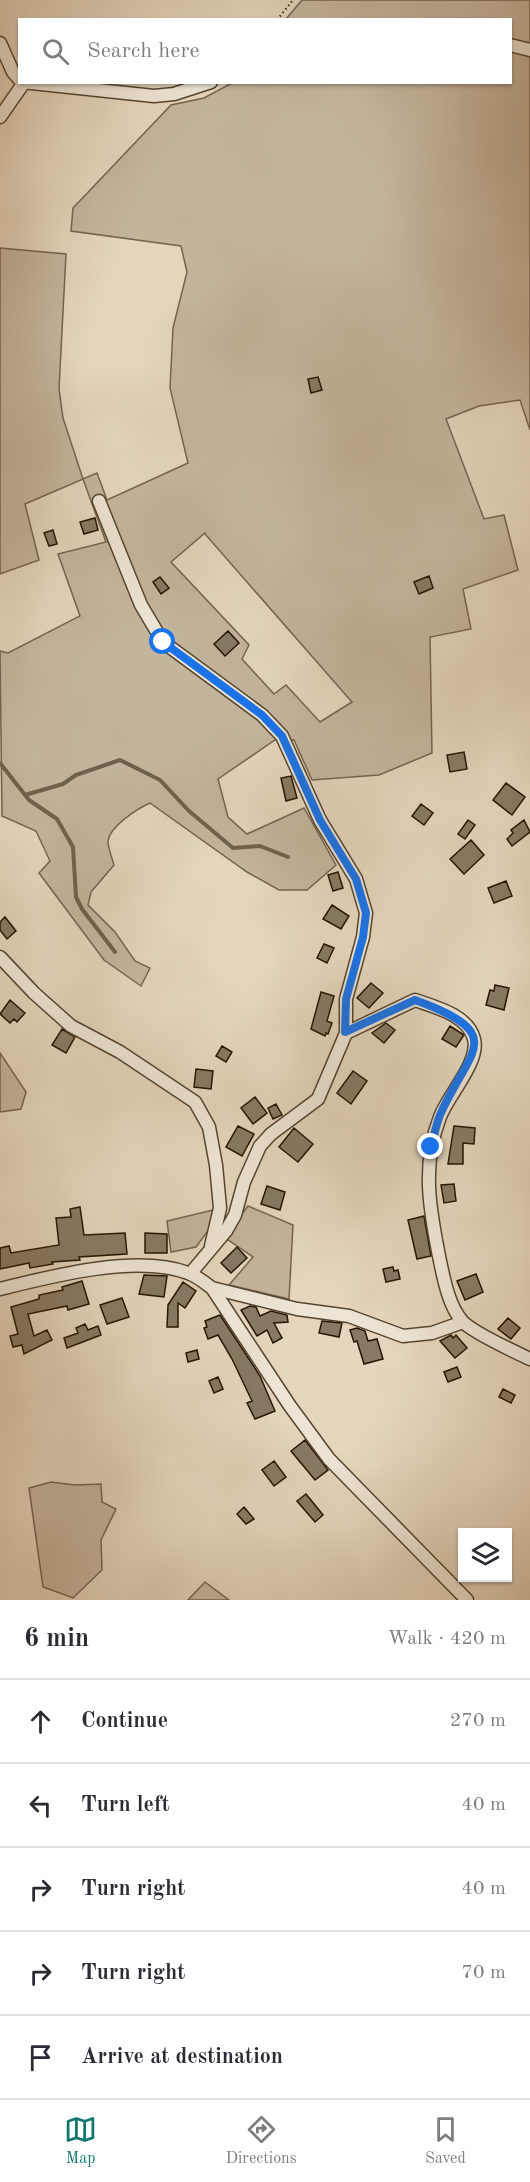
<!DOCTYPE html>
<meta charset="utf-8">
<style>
:root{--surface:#fff;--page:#f7f7f7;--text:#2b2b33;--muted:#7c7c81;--line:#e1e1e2;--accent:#0f766e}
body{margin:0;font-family:"Old Standard TT",serif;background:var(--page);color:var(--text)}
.controls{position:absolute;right:18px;bottom:18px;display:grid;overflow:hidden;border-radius:0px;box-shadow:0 2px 4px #0004}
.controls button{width:54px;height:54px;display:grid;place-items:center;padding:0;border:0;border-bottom:2px solid var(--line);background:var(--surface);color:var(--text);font:30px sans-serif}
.stop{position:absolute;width:18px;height:18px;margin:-14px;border:4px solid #1a73e8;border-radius:50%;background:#fff}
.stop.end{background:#1a73e8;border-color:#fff;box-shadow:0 2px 6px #0008}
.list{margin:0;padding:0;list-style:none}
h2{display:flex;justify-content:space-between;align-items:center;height:78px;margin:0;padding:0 24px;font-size:26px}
h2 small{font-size:20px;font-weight:400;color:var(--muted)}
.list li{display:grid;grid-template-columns:39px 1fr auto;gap:18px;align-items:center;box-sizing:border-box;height:84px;padding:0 24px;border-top:2px solid var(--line)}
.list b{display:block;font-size:22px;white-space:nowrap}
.list em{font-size:20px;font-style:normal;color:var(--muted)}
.icon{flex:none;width:33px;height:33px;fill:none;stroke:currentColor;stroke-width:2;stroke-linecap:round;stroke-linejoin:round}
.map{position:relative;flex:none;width:530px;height:1600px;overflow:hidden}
.search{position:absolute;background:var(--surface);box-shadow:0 2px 4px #0004;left:18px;right:18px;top:18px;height:66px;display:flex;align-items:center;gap:15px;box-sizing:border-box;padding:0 21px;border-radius:0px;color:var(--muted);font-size:22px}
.sheet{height:498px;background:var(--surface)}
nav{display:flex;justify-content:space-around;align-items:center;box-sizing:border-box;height:84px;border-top:2px solid var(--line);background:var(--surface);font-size:16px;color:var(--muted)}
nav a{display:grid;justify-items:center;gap:3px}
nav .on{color:var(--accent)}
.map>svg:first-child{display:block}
.green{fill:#c4b49c;stroke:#74644f;stroke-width:1.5;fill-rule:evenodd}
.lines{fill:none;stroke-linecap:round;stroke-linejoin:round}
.stream{stroke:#71614c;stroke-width:4}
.building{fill:#887963;stroke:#251502;stroke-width:1.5}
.minor-casing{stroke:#554530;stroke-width:15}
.path{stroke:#251502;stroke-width:2;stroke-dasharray:1.5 3;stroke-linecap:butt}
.minor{stroke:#ede4d3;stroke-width:12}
.route{stroke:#1a73e8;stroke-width:8}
</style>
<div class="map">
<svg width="530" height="1600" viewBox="0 0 530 1600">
<rect width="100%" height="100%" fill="#e4d5bc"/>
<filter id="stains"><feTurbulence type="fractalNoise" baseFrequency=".00333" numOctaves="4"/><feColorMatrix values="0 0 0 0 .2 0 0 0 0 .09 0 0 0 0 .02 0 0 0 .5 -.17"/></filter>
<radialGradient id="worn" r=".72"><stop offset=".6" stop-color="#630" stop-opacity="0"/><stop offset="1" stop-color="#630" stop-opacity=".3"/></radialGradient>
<path class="green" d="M302 0H530V430L520 400 479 406 446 419 484 519 504 515 518 570 463 589 471 629 430 637 432 753 379 775 312 780 294 740H275L218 779 228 817 247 834 304 808 336 865 307 890H279L247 872 150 803C137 809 110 826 108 841 108 848 112 858 114 865L91 892 88 905 115 932 135 961 150 968 141 986 104 960 39 873 50 861 36 831 2 816 0 651 8 653 80 616 58 554 106 542 83 479 25 504 39 560 0 574V248L66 254 59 389 63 418 83 479 97 473 107 500 188 463 170 388 173 328 187 272 181 246 71 231 73 208 171 105 204 98 232 83 510 82V20L286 19ZM205 533V534L352 702 320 722 286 685 274 694 242 659 249 645 171 562Z
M0 1053 26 1092 21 1109 0 1112Z
M248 1206 293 1225 289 1299 229 1285 253 1257 224 1237Z
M213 1210 210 1228 196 1247 171 1252 167 1221Z
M51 1482 75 1485 101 1484 102 1502 116 1509 101 1540 102 1570 73 1598 43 1587 29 1488Z
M205 1582 229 1600H188Z"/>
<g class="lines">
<path class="stream" d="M0 763 29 800 57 819 73 847 76 897 82 909 115 952
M25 795 63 784 76 775 120 760 160 780 189 811 233 848 260 846 288 857"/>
</g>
<path class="building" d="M318 377 322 390 311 393 308 379Z
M95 518 98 530 84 534 80 522Z
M53 530 57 544 49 546 44 533Z
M429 576 433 588 419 594 414 582Z
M160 577 169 588 161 594 153 582Z
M228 631 239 643 225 656 214 644Z
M464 752 467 769 450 772 447 755Z
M291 776 297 798 286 801 281 778Z
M506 783 525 797 512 815 493 800Z
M421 804 433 813 424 825 412 816Z
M468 820 475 825 465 839 458 834Z
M524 820 530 832 512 846 507 839 513 833 511 830Z
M471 840 484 855 464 874 450 859Z
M338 872 343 888 333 891 328 875Z
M506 881 512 896 494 903 488 888Z
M332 905 349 916 341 929 323 919Z
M5 917 16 931 7 939 0 930V922Z
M324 944 334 948 327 963 317 958Z
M371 983 383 993 369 1008 357 998Z
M495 985 509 988 504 1010 486 1005 490 990 494 991Z
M321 992 334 996 327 1021 332 1023 328 1034 326 1033 325 1036 311 1029Z
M10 1000 25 1013 17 1022 14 1019 10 1023 0 1014Z
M386 1023 395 1030 384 1043 372 1033Z
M450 1026 464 1035 456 1047 442 1039Z
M62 1029 75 1037 66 1053 52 1045Z
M222 1046 232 1052 226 1062 216 1056Z
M196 1069 213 1071 211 1089 194 1087Z
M353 1071 367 1081 351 1104 337 1093Z
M255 1097 267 1113 253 1124 241 1108Z
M276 1104 282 1115 273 1119 268 1108Z
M238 1126 254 1134 242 1156 226 1147Z
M454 1126 475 1128 474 1144 463 1143V1164H448Z
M294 1128 313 1144 298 1162 279 1147Z
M454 1184 456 1201 444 1203 441 1185Z
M267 1186 285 1192 280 1210 261 1204Z
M80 1207 84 1235 125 1233 127 1254 79 1257 80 1260 52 1262 53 1264 30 1268 29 1263 0 1269V1248L9 1246 11 1253 59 1245 56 1218 71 1217 70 1209Z
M424 1216 431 1256 417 1259 408 1220Z
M145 1233 167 1234V1253H145Z
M237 1247 247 1258 231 1273 221 1263Z
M393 1267 394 1271 398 1270 400 1279 386 1282 383 1269Z
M476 1274 483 1292 465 1300 457 1281Z
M144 1275 167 1276 164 1297 139 1294Z
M82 1281 89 1304 68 1310 67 1306 28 1314 34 1336 47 1330 52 1340 24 1354 22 1345 13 1347 10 1336 18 1334 11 1307 39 1299V1295L63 1290 62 1287Z
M183 1282 196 1291 185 1308 178 1303V1327H167L168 1305Z
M122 1298 129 1317 107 1324 100 1305Z
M250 1306 256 1307 260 1316 271 1311 287 1315 288 1322 274 1323 282 1338 273 1343 267 1330 257 1336 241 1310Z
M220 1315 260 1376 275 1411 255 1419 247 1403 252 1401 232 1359 218 1335 208 1339 204 1328 207 1327 205 1321Z
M508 1318 520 1328 511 1339 498 1329Z
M322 1321 342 1323 339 1337 319 1333Z
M85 1324 88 1330 98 1326 101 1335 67 1348 64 1338 78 1333 76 1328Z
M357 1328 365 1331 368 1341 377 1339 383 1359 364 1364 357 1341 354 1342 350 1330Z
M451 1335 453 1338 456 1335 467 1348 455 1358 440 1341Z
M197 1350 199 1359 188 1362 186 1353Z
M457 1367 461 1377 448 1382 444 1372Z
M218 1377 223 1389 214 1393 209 1381Z
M503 1389 515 1395 511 1403 499 1397Z
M305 1440 328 1470 315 1480 291 1451Z
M274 1461 286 1477 274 1486 262 1470Z
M306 1494 323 1515 315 1522 297 1501Z
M244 1507 254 1519 246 1524 237 1514Z"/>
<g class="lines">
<g class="minor-casing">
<path id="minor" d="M0 43 13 72 20 80
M510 45 530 50
M22 82 154 96 174 94 211 82
M0 117 23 84
M99 501 141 605 163 642 262 715 282 736 320 820 356 879 366 913 363 937 346 999V1033
M0 957 34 993 71 1026 120 1052 195 1102 209 1127 216 1165 220 1208 211 1246
M190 1274 226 1231 235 1215 244 1182 260 1146 271 1134 318 1099 346 1033 415 1000C435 1007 468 1015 474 1039 480 1062 448 1095 440 1117 421 1165 430 1212 440 1261 444 1280 449 1306 462 1321 472 1332 515 1352 530 1359
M212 1288 297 1309 349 1316 403 1336 432 1333 463 1322
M0 1289C52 1276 137 1254 188 1273 197 1276 205 1283 212 1288L290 1406 329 1459 467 1600"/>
</g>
<path class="path" d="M277 20 293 0"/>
<use href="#minor" class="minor"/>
</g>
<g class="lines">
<path class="route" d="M163 642 262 715 282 736 320 820 356 879 366 913 363 937 346 999 345 1032 415 1000C511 1035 468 1050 440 1115 436 1125 434 1136 431 1147"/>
</g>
<rect width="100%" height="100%" filter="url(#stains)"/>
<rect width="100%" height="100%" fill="url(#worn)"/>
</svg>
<div class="controls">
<button><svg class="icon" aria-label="layers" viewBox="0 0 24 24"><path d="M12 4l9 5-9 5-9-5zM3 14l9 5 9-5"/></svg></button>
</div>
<div class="stop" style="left:163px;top:642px"></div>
<div class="stop end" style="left:431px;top:1147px"></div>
<div class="search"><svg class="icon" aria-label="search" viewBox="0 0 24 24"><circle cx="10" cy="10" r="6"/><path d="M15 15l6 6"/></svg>Search here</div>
</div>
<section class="sheet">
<h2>6 min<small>Walk · 420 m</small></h2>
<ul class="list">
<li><svg class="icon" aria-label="ahead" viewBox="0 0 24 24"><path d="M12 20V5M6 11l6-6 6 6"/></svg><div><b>Continue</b></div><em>270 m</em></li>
<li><svg class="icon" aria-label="left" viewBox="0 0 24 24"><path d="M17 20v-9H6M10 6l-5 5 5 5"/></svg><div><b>Turn left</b></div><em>40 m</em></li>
<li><svg class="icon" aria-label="right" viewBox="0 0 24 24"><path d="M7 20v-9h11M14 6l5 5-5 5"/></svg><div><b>Turn right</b></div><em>40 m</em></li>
<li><svg class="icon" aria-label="right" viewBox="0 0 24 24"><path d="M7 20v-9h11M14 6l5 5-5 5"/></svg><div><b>Turn right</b></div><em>70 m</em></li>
<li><svg class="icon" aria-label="arrive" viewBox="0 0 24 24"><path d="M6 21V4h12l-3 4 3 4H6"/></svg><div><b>Arrive at destination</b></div></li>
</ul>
</section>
<nav>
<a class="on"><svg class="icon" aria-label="map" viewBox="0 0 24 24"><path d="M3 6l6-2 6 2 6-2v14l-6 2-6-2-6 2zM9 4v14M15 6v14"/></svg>Map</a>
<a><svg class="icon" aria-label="directions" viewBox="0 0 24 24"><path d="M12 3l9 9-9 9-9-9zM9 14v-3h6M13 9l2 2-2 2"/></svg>Directions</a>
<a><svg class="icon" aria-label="saved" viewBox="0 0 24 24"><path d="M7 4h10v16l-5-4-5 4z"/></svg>Saved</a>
</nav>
